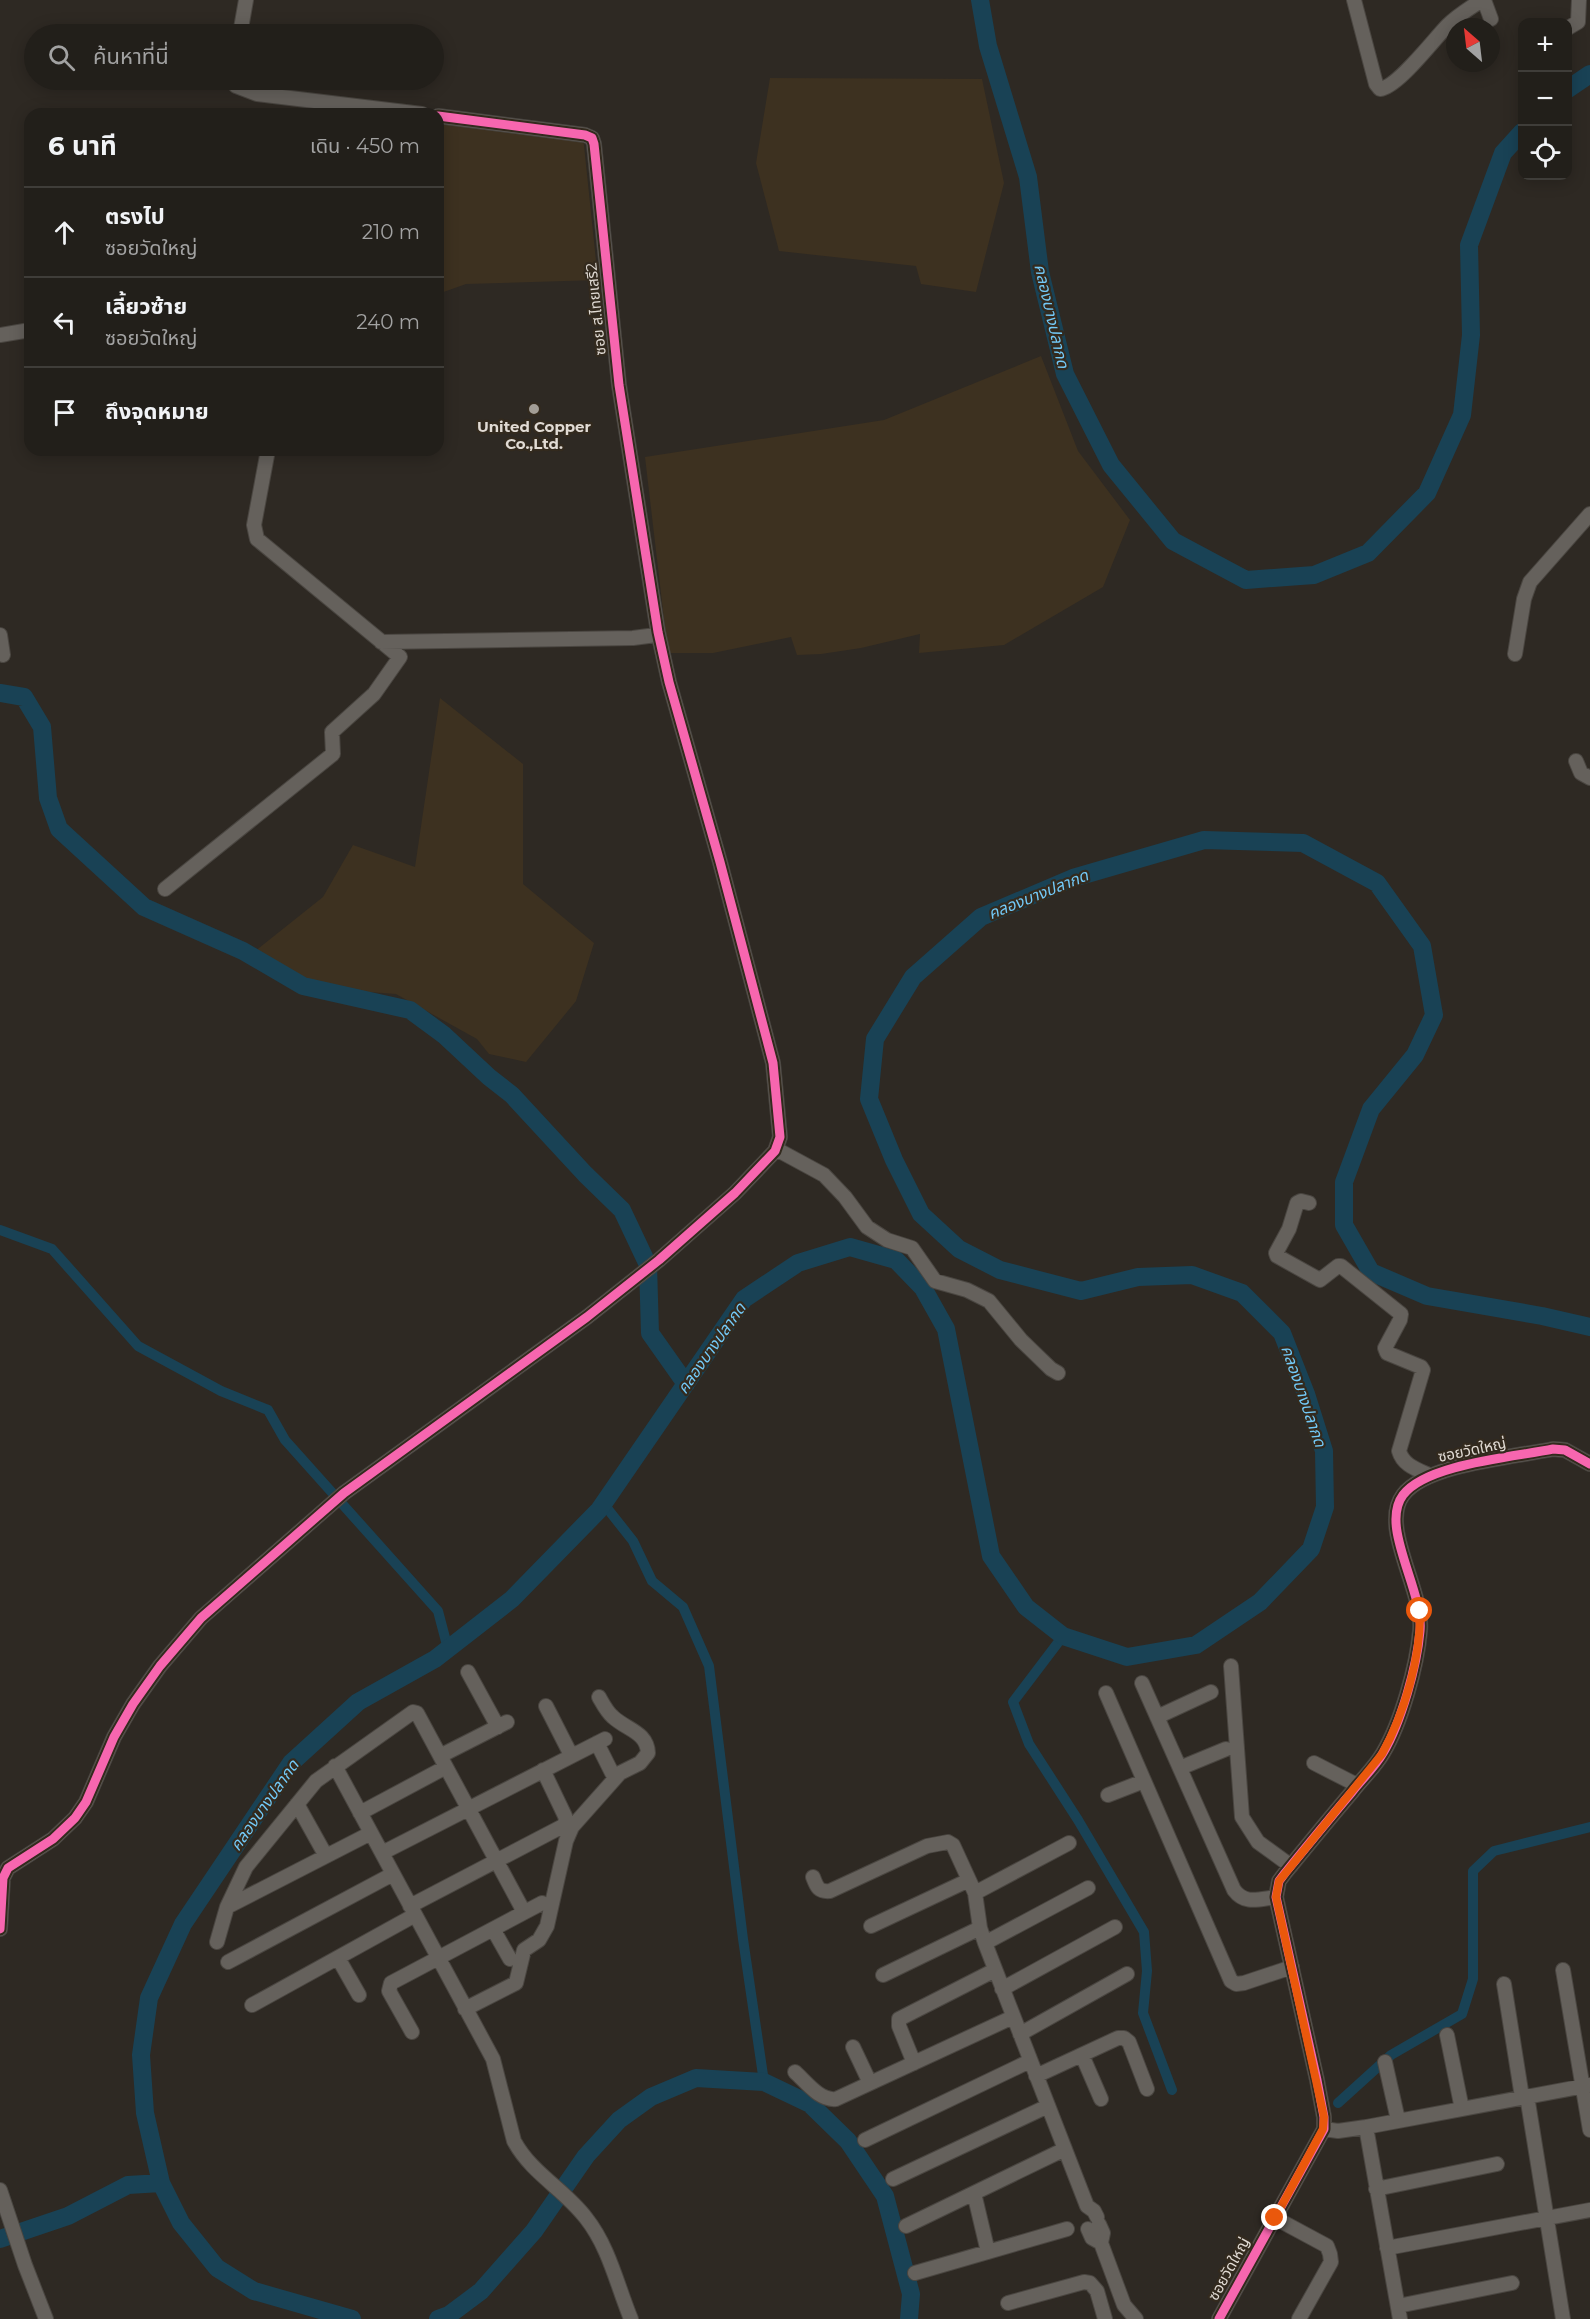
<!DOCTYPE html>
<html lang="th">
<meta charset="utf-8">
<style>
:root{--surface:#221f1a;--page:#2e2c27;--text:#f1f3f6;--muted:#a2a2a2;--line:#3f3d39}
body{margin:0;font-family:Montserrat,"Noto Sans Thai",sans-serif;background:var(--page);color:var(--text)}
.controls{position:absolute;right:18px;top:18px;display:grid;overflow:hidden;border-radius:12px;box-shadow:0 3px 15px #0003}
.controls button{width:54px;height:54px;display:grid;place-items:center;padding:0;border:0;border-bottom:2px solid var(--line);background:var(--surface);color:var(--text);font:30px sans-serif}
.compass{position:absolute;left:1446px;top:18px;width:54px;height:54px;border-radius:50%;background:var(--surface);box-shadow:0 3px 15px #0003;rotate:332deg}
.stop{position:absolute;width:18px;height:18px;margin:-14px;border:4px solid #ea580c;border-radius:50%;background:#fff}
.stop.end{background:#ea580c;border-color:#fff;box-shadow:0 2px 6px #0008}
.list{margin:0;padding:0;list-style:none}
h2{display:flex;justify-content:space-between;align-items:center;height:78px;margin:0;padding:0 24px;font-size:26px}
h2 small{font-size:20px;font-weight:400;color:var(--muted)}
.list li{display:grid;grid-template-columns:39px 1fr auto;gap:18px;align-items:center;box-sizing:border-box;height:90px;padding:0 24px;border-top:2px solid var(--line)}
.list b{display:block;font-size:22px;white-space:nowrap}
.list p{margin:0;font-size:20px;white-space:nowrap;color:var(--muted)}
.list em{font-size:20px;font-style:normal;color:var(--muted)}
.icon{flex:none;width:33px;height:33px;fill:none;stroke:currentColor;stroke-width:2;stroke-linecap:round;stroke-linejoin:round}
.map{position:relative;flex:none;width:1590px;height:2319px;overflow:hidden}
.search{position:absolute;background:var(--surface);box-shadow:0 3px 15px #0003;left:24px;top:24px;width:420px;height:66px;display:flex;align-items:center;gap:15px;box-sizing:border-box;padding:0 21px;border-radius:33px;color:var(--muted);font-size:22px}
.panel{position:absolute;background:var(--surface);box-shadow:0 3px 15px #0003;left:24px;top:108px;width:420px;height:348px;border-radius:18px}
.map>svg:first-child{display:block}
.built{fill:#3d3120}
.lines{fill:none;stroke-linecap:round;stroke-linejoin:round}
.canal{stroke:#194255;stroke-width:10}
.river{stroke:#194255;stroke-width:18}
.minor-casing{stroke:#4a4641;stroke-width:16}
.minor{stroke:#65615c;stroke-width:14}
.cycleway-casing{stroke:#332a1e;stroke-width:13}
.cycleway{stroke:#f766af;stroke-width:9}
.route{stroke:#ea580c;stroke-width:8}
.poi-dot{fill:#a29d96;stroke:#332a1e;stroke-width:2}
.labels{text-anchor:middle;stroke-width:4.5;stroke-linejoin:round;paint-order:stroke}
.street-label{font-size:15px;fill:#e1dbd4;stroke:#332a1e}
.poi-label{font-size:15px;font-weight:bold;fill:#e1dbd4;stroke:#332a1e}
.water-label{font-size:16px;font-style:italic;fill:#73caf8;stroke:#332a1e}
</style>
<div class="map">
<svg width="1590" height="2319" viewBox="0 0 1590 2319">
<rect width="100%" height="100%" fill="#2e2923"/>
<path class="built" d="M770 78 982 79 1004 183 976 292 921 284 916 266 779 251 756 163Z
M438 119 583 136 598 280 466 284 438 294Z
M1041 356 1078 451 1130 520 1103 587 1004 645 919 653 920 634 861 648 821 654 797 655 791 637 713 653H668L645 457 884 420Z
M440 698 523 764V884L594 943 576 1001 526 1062 489 1054 477 1039 396 994 329 989 249 956 323 897 353 845 415 867Z"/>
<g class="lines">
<path class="canal" d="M0 1230 52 1249 138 1346 221 1391 268 1410 285 1440 438 1611 448 1649
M603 1503 633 1541 652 1581 683 1607 709 1666 743 1939 764 2082
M1063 1636 1013 1702 1029 1744 1078 1820 1144 1932 1147 1971 1143 2013 1172 2090
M1338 2103 1391 2055 1462 2014 1473 1979V1871L1494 1851 1590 1827"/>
<path class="river" d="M980 0 988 46 1028 177 1040 272 1065 374 1111 465 1173 541 1246 580 1314 575 1368 553 1427 493 1462 415 1471 335 1469 245 1503 153 1522 132
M1568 89 1590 74
M0 693 24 697 42 727 48 798 59 829 144 907 243 951 303 986 410 1010 444 1035 489 1077 512 1095 585 1174 622 1210 648 1265 650 1333 686 1384
M0 2239 68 2216 128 2185 161 2183
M352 2319 254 2291 217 2268 181 2223 161 2183 145 2113 141 2055 149 1998 183 1924 291 1763 358 1702 435 1659 512 1599 599 1510 744 1299 798 1263 850 1247 896 1260 923 1288 946 1329 991 1556 1026 1607 1063 1636 1127 1657 1196 1645 1260 1602 1311 1549 1325 1507 1324 1451 1306 1394 1282 1333 1242 1293 1192 1275 1138 1277 1081 1291 1000 1270 959 1249 921 1214 894 1160 869 1099 875 1039 913 977 981 917 1073 878 1204 840 1303 843 1377 883 1422 946 1434 1015 1415 1055 1371 1109 1344 1182V1225L1371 1272 1427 1296 1542 1316 1590 1327
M438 2319 449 2315 481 2291 534 2231 586 2156 619 2120 651 2097 696 2078 764 2082 810 2104 848 2141 885 2196 911 2294 909 2319"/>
<g class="minor-casing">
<path id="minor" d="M1354 0 1376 84 1380 89C1398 87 1434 39 1448 25 1458 15 1470 8 1482 0
M1484 0 1491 19
M1568 28 1578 22 1579 0
M240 34 246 0
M232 80 236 86 257 94 422 114
M0 335 30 330
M0 635 3 655
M381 642 633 638 656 635 658 632
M1515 654 1524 599 1530 582 1590 514
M1576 761 1581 773 1590 778
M165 889 333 754 332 732 374 694 400 657 257 539 254 525 268 450
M776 1149 824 1175 845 1197 867 1227 887 1240 912 1248 935 1281 967 1290 989 1301 1021 1340 1051 1369 1058 1373
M1309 1203 1301 1201 1297 1203 1289 1229 1276 1253 1277 1256 1320 1280 1338 1266H1341L1401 1314 1400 1320 1385 1348 1387 1353 1421 1367 1423 1370 1399 1451C1403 1465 1416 1469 1429 1475
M1231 1666 1242 1817 1258 1842 1291 1866
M468 1672 498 1727
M1142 1683 1234 1890C1245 1905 1259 1899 1276 1897
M1106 1693 1231 1981 1236 1984 1244 1983 1292 1967
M546 1706 571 1755
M1157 1717 1211 1692
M597 1743 612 1773
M440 1756 507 1722
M1314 1763 1357 1785
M335 1766 493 2059 514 2141C532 2174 564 2189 586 2218 609 2247 617 2285 631 2319
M1180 1768 1226 1749
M1108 1795 1144 1781
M297 1804 326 1856
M360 1813 446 1767
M382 1853 605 1739
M813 1877C817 1888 819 1892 830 1891L927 1846 948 1842 953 1845 975 1893 980 1928 985 1943 1087 2206 1094 2211 1097 2217
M975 1893 1069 1843
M410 1906 563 1826 566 1821 565 1816 543 1770
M227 1907 371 1833
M871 1926 969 1880
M0 1929 3 1878 8 1868 53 1839 75 1818 86 1802 114 1737 133 1704 160 1666 201 1618 344 1493 587 1317 659 1260 735 1193 775 1151 780 1137 773 1063 720 862 669 682 658 632 619 385 594 144 592 138 585 135 438 116
M493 1929 510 1959
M217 1942 227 1907 246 1867 316 1781 413 1712 417 1713 524 1912
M985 1943 1088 1888
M338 1958 359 1995
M228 1962 393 1874
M1563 1970 1590 2130
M883 1975 980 1928
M1504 1984 1522 2097
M1002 1989 1115 1927
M252 2005 415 1915
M465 2009 516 1983 524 1950 539 1940 547 1926 566 1841 572 1827 620 1773 640 1763 648 1753C647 1732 627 1730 613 1717 607 1712 603 1704 599 1697
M412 2032 389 1991 391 1983 542 1903
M1020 2034 1127 1974
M1447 2035 1462 2109
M853 2047 870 2083
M1082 2055 1101 2099
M1385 2062 1398 2120
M914 2063 899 2026V2019L995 1970
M795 2072C807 2083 820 2101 836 2099L1013 2017
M1036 2076 1118 2038H1124L1129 2042 1147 2089
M1527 2096 1563 2319
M1366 2127 1400 2319
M1324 2129 1338 2131 1366 2127 1590 2085
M865 2140 1030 2061
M893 2179 1048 2106
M1376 2189 1497 2164
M0 2190 25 2265 46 2319
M974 2193 988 2252
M1275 2218 1327 2246 1330 2254 1331 2262 1299 2319
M1099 2224 1103 2233 1101 2243 1124 2305 1136 2319
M906 2226 1065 2149
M1088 2229 1092 2238 1101 2243
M1387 2248 1590 2210
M915 2273 1067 2229
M1008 2303 1084 2282 1090 2283 1097 2291 1105 2319
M1398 2306 1512 2283
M1219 2319 1324 2129V2117L1317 2080 1276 1897 1279 1881 1285 1873C1307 1846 1329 1819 1352 1792 1362 1779 1375 1767 1383 1753 1401 1723 1417 1666 1420 1631 1424 1590 1379 1527 1403 1495 1426 1464 1514 1457 1553 1449L1565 1450 1590 1464"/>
</g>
<use href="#minor" class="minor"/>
<g class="cycleway-casing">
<path id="cycleway" d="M0 1929 3 1878 8 1868 53 1839 75 1818 86 1802 114 1737 133 1704 160 1666 201 1618 344 1493 587 1317 659 1260 735 1193 775 1151 780 1137 773 1063 720 862 669 682 658 632 619 385 594 144 592 138 585 135 438 116
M1219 2319 1324 2129V2117L1317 2080 1276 1897 1279 1881 1285 1873C1307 1846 1329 1819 1352 1792 1362 1779 1375 1767 1383 1753 1401 1723 1417 1666 1420 1631 1424 1590 1379 1527 1403 1495 1426 1464 1514 1457 1553 1449L1565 1450 1590 1464"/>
</g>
<use href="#cycleway" class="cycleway"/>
</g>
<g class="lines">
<path class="route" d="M1275 2218 1323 2129 1324 2117 1276 1897 1279 1881 1382 1754C1404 1714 1421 1658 1420 1611"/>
</g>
<circle class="poi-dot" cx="534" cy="409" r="6"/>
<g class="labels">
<g class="street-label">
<text transform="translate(596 309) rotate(-96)" y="5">ซอย ส.ไทยเสรี2</text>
<text transform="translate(1472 1450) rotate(-12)" y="5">ซอยวัดใหญ่</text>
<text transform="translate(1229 2269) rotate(-61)" y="5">ซอยวัดใหญ่</text>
</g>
<g class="poi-label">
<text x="534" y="432">United Copper<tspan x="534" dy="17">Co.,Ltd.</tspan></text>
</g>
<g class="water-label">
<text transform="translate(1052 316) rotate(77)" y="6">คลองบางปลากด</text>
<text transform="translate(1038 894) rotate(-22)" y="6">คลองบางปลากด</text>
<text transform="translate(711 1348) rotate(-55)" y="6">คลองบางปลากด</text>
<text transform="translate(1304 1396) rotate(71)" y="6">คลองบางปลากด</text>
<text transform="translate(264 1805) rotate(-55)" y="6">คลองบางปลากด</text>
</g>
</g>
</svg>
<div class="controls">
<button>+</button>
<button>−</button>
<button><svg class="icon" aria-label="locate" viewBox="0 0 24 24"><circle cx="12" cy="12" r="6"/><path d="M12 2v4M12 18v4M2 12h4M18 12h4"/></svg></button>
</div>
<svg class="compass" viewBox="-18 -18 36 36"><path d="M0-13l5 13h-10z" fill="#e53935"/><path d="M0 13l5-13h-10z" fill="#a2a2a2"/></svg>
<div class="stop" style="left:1420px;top:1611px"></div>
<div class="stop end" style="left:1275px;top:2218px"></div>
<div class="search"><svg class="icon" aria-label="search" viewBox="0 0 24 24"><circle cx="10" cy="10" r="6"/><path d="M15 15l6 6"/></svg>ค้นหาที่นี่</div>
<section class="panel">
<h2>6 นาที<small>เดิน · 450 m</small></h2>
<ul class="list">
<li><svg class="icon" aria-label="ahead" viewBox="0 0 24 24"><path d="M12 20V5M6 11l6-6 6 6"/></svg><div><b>ตรงไป</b><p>ซอยวัดใหญ่</p></div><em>210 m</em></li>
<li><svg class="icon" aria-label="left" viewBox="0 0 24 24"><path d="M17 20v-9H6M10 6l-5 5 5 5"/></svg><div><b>เลี้ยวซ้าย</b><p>ซอยวัดใหญ่</p></div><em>240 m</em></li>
<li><svg class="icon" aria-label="arrive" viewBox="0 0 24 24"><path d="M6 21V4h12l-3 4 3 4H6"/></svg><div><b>ถึงจุดหมาย</b></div></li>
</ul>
</section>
</div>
